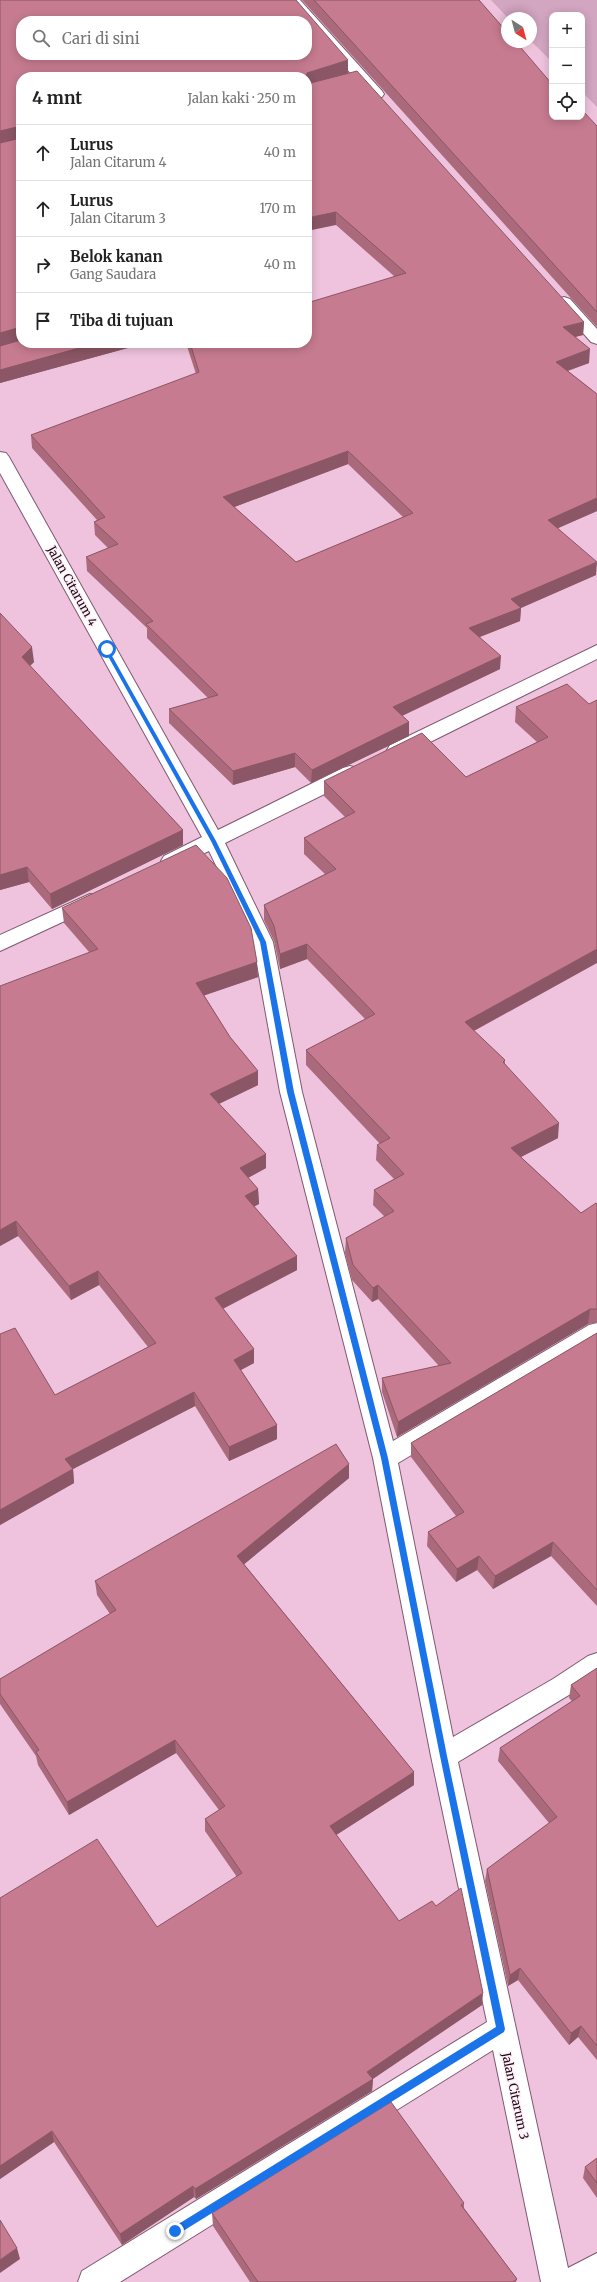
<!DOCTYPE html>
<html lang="id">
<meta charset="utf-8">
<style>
:root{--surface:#fff;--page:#f2f2f2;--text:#222;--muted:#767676;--line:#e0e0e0}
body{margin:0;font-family:Merriweather,serif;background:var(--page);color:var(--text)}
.controls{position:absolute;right:12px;top:12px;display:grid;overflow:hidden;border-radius:8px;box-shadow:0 2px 10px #0003}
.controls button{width:36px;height:36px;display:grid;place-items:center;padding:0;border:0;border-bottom:1px solid var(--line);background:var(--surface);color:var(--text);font:20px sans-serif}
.compass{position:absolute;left:501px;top:12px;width:36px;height:36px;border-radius:50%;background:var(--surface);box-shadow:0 2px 10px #0003;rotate:144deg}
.stop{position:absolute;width:12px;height:12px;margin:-9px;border:3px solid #1a73e8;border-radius:50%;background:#fff}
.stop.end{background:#1a73e8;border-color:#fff;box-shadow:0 1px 4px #0008}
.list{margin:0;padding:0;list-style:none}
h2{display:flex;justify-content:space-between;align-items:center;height:52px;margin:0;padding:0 16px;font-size:17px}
h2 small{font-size:13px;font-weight:400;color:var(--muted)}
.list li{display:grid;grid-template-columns:26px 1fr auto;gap:12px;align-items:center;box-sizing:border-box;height:56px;padding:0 16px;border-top:1px solid var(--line)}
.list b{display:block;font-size:15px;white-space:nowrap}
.list p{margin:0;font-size:13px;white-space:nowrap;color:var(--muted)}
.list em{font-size:13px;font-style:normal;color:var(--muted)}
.icon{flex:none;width:22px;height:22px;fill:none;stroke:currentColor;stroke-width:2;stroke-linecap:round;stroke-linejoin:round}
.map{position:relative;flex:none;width:597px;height:2282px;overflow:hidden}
.search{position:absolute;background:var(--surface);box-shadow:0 2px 10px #0003;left:16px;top:16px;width:296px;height:44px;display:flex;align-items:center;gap:10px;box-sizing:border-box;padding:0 14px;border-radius:16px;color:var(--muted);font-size:15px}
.panel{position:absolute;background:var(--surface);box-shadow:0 2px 10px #0003;left:16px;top:72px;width:296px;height:276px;border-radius:16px}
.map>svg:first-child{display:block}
.green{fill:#d2a5c0}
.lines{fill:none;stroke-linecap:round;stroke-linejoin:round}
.street-casing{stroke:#7f5870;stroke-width:2}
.street{fill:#fff;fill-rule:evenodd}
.wall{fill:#aa6a7c;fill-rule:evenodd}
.shaded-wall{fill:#8b5665}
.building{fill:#c67b90;stroke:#8b5665;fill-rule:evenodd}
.route{fill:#1a73e8}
.labels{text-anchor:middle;stroke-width:3;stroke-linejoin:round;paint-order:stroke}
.street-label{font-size:12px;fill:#1a0c15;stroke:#ffedf7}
</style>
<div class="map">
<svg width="597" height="2282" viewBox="0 0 597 2282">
<rect width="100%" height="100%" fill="#efc3dd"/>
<path class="green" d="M491 0H597V107L582 92V15H552V62L531 41V18H508Z"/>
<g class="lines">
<g class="street-casing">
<path id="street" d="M285 0H300L382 91 384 94 382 97H372L307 25V21H303Z
M564 297 570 299 597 329V344L591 342 558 305 556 302 558 299Z
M0 452 6 453 9 457 218 830 343 768 350 766 357 768 360 773 357 778 225 843 273 942 302 1092 393 1441 589 1325 597 1323V1344L398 1463 453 1737 553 1679 588 1656 597 1653V1678L458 1762 568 2268 597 2253V2282H541L493 2050 120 2282H78L82 2271 487 2022 431 1756 373 1458 280 1092 253 942 209 851 171 868 164 866 161 861 164 856 202 837 0 473Z
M597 645V659L404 755 397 756 390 755 387 750 390 745Z
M90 894 97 896 100 901 97 906 0 951V935Z"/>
</g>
<use href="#street" class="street"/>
</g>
<path class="wall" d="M0 0 348 73 584 322 583 335 575 337 589 363 568 371 597 394V511L558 528 596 575 521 608 520 621 480 637 500 669 402 716 409 722V736L311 783 295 767 233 785 169 723V709L208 698 147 638V628L87 571 86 557 108 548 95 535 94 522 97 520 32 448 31 435 196 374 186 343H307L394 276 336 225 21 77V343H146L0 383ZM348 464 403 517 296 562 234 507Z
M302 0H479L552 117 597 126V327Z
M0 613 34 662 30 666 183 830V845L52 909 29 882 0 890Z
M567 684 474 1031 505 1060V1064L558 1138 521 1157 581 1213 597 1204V1323L588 1324 397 1437 382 1392V1378L439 1366 378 1299 372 1302 352 1280 345 1253 346 1238 385 1217 373 1205 374 1190 394 1179 376 1160 377 1145 380 1144 306 1065V1050L365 1019 307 959 280 969 274 941 264 920V905L325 874 304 854V838L345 817 324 796V781L466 777 537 742 515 722 516 707Z
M62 908 258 977 204 995 230 1037 258 1071V1085L219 1104 266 1154V1168L248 1178 258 1189 259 1204 254 1206 297 1256V1270L223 1309 254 1363 241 1370 277 1425V1439L229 1461 195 1406 73 1469 74 1483 0 1525V1334L55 1395 148 1347 99 1285 71 1300 18 1236 0 1246 89 952 64 923Z
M597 1333V1606L551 1556 493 1589 477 1570 456 1582 427 1546 428 1532 456 1516 411 1457V1443Z
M349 1464V1478L244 1564 414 1772V1785L336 1835 399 1921 482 2005 373 2079 372 2091 196 2199 194 2197 122 2245 54 2142 0 2179V1898L157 1927 237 1877 205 1831V1819L219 1810 176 1753 69 1815 38 1765 36 1756 0 1704V1679L110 1614 97 1595 95 1581Z
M597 1668V2060L578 2037 569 2045 518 1980 508 1986 485 1881 487 1869 549 1823 498 1761 500 1748 572 1701 569 1698 571 1685Z
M597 2158V2198L583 2178 585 2167Z
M464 2203V2208L517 2279 516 2282H250L213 2226 212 2213Z"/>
<path class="shaded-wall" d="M348 60V73L307 85V73Z
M21 126V139L0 145V131Z
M336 212V225L307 231V218Z
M584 322 583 335 562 340 563 327Z
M19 327 21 341 0 347V333Z
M97 343H146L0 383V370Z
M590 349 589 363 555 375 556 362Z
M348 451V464L224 511 223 497Z
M597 498V511L547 533 548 520Z
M597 562 596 575 516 610 521 608 520 621 469 641V628L511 599Z
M32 647 34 662 23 672 22 657Z
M501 656 500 669 393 720V707Z
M409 722V736L311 783 312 770Z
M295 753V767L233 785V771Z
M183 830V845L52 909 50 894Z
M27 867 29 882 0 890V875Z
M307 944V959L280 969V954Z
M597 949V963L463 1037 465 1022Z
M257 962 258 977 197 998 196 983Z
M258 1071V1085L210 1108V1094Z
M559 1123 558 1138 509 1163 511 1148Z
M266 1154V1168L240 1182V1168Z
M258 1189 259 1204 246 1211 245 1196Z
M16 1221 18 1236 0 1246V1230Z
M297 1256V1270L216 1312 215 1298Z
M98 1271 99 1285 71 1300 69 1286Z
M378 1285V1299L372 1302 373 1288Z
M590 1309 588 1324 397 1437 398 1422Z
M254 1349V1363L235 1373 234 1360Z
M194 1392 195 1406 73 1469 74 1483 0 1525V1510L65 1459Z
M277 1425V1439L229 1461V1447Z
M349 1464V1478L237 1570V1556Z
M553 1542 551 1556 493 1589 495 1576Z
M479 1556 477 1570 456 1582 457 1569Z
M175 1740 176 1753 69 1815 67 1802Z
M414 1772V1785L330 1839V1826Z
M520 1968 518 1980 508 1986 510 1975Z
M483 1993 482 2005 371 2080 373 2079 372 2091 196 2199 195 2189Z
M581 2026 578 2037 569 2045 571 2033Z
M52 2131 54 2142 0 2179V2166Z
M193 2186 194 2197 122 2245 120 2234Z
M17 2248 20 2259 0 2273V2260Z"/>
<path class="building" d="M0 0H296L348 60 307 73 306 77H21V134V126L0 131ZM21 21H307V55H21Z
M314 0H479L507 32V42H516L552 84V117H582V110L597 126V312Z
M357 71 584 322 563 327 590 349 556 362 597 394V498L548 520 597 562 511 599 521 608 469 628 501 656 393 707 409 722 312 770 295 753 233 771 169 709 218 695 146 624 153 621 86 557 118 544 94 522 105 517 31 435 199 372 190 343H307V303L406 273 336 212 307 218V84ZM348 451 413 513 296 562 223 497Z
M21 138V327L0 333V143Z
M21 340V343H97L0 370V346Z
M0 613 32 647 22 657 183 830 50 894 27 867 0 875Z
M567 684 589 704 597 700V949L465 1022 505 1060 503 1062 559 1123 511 1148 581 1213 596 1203 597 1204V1309H590L398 1422 382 1378 451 1363 378 1285 373 1288 353 1265 346 1238 394 1211 374 1190 404 1174 377 1145 390 1138 306 1050 375 1014 307 944 280 954 274 926 264 905 336 869 304 838 355 812 324 781 422 733 466 777 548 737 516 707Z
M196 845 227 878 251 928 257 962 196 983 230 1037 258 1071 210 1094 266 1154 240 1168 258 1189 245 1196 297 1256 215 1298 254 1349 234 1360 277 1425 229 1447 194 1392 65 1459 73 1469 0 1510V1334L15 1328 55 1395 156 1343 98 1271 69 1286 16 1221 0 1230V986L98 949 62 908Z
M597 1333V1590L553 1542 495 1576 479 1556 457 1569 428 1532 464 1512 411 1443Z
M336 1444 349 1464 237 1556 414 1772 330 1826 399 1921 432 1901 436 1906 461 1888 483 1993 367 2072 373 2079 195 2189 193 2186 120 2234 52 2131 0 2166V1898L97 1839 157 1927 242 1873 205 1819 225 1806 175 1740 67 1802 36 1752 39 1750 0 1694V1679L116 1610 95 1581Z
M597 1668V2046L581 2026 571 2033 520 1968 510 1975 487 1869 557 1817 500 1748 580 1696 571 1685Z
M391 2102 464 2203 461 2205 517 2279 513 2282H258L212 2213Z
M597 2158V2183L585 2167Z
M0 2220 17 2248 0 2260Z"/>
<path class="route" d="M107 647 216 841 266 942 294 1092 388 1458 447 1756 505 2029 504 2032 175 2236 172 2234V2228L496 2027 440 1756 381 1458 287 1092 260 942 211 841 104 649Z"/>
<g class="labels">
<g class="street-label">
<text transform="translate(72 586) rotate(61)" y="4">Jalan Citarum 4</text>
<text transform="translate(515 2096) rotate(78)" y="4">Jalan Citarum 3</text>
</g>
</g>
</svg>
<div class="controls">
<button>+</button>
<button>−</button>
<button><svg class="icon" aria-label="locate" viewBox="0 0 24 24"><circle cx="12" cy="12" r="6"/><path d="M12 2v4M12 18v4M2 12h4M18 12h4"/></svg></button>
</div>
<svg class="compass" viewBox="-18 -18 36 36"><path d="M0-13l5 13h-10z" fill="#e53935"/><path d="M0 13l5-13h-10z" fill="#767676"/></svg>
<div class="stop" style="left:107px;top:649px"></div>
<div class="stop end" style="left:175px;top:2231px"></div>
<div class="search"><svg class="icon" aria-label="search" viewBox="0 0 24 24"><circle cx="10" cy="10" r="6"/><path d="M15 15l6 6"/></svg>Cari di sini</div>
<section class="panel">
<h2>4 mnt<small>Jalan kaki · 250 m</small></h2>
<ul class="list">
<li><svg class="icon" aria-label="ahead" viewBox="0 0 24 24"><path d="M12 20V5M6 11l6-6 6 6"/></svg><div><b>Lurus</b><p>Jalan Citarum 4</p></div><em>40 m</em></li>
<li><svg class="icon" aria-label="ahead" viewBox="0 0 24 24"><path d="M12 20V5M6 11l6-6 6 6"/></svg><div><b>Lurus</b><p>Jalan Citarum 3</p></div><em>170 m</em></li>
<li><svg class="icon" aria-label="right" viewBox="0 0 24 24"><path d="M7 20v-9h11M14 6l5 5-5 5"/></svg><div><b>Belok kanan</b><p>Gang Saudara</p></div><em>40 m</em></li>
<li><svg class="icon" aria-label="arrive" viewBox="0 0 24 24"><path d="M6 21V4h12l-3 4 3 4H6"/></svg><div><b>Tiba di tujuan</b></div></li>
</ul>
</section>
</div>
